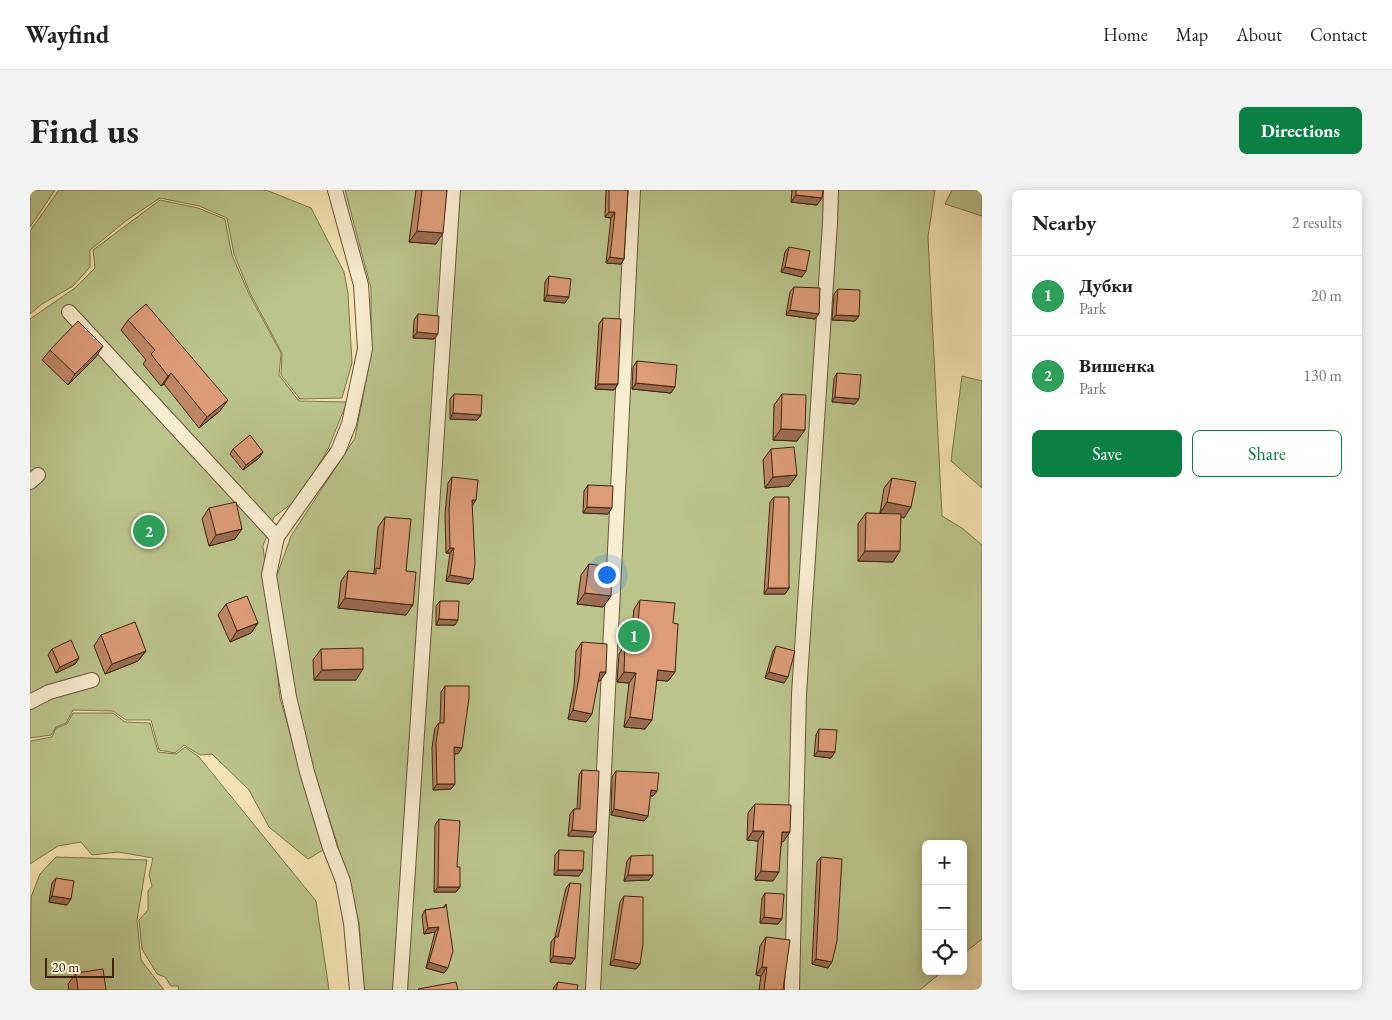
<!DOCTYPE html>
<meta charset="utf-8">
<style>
:root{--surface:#fff;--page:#f2f2f2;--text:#222;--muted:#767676;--line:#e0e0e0;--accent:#0b8043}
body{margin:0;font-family:"EB Garamond",serif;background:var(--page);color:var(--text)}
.controls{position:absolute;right:15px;bottom:15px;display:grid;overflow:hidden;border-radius:8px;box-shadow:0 2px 12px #0003}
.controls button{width:45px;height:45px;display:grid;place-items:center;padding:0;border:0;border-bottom:1px solid var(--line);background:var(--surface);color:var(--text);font:25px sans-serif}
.scale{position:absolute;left:15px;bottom:12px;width:69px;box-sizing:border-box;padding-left:5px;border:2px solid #3e230f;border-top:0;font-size:14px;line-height:18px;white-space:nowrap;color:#3e230f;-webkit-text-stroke:4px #f8edce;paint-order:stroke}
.you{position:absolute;left:576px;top:384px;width:18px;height:18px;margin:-12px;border:4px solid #fff;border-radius:50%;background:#1a73e8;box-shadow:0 0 0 8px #1a73e833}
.badge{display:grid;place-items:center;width:32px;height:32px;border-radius:50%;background:var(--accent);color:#fff;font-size:16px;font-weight:700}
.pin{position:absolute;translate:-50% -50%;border:2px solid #fff;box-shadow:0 1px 5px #0006}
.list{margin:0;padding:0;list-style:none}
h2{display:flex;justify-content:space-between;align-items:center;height:65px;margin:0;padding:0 20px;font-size:21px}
h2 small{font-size:16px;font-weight:400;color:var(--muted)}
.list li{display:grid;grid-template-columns:32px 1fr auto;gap:15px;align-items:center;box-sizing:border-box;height:80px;padding:0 20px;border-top:1px solid var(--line)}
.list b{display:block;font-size:19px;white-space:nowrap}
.list p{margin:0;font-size:16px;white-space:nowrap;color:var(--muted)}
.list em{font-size:16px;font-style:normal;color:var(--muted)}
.actions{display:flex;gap:10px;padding:15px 20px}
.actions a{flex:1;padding:11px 0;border:1px solid var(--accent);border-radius:8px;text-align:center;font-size:18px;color:var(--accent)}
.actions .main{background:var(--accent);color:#fff}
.icon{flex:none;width:28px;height:28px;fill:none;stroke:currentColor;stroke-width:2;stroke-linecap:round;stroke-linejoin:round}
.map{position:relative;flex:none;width:952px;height:800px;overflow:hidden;border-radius:8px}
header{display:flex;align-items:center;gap:30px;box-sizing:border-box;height:70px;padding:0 25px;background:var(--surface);border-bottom:1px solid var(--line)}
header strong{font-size:24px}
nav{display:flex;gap:28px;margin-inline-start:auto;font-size:18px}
.intro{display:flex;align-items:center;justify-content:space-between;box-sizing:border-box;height:120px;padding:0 30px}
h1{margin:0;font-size:35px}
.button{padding:12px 22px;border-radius:8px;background:var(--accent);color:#fff;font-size:18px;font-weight:700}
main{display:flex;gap:30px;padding:0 30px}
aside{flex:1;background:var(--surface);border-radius:8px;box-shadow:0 2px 12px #0003}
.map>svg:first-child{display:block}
.green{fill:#bbc48d;stroke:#7c744e}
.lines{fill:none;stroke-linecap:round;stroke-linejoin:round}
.lane-casing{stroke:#6c5338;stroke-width:16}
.lane{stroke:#f8edce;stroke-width:14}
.wall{fill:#bd8666;stroke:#3e230f}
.shaded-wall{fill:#9a6d53;stroke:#3e230f}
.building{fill:#dc9c77;stroke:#3e230f}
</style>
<header>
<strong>Wayfind</strong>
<nav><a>Home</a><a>Map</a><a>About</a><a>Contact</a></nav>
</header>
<div class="intro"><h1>Find us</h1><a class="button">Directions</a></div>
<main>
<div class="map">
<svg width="952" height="800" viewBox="0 0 952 800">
<rect width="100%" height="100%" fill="#f4e3b4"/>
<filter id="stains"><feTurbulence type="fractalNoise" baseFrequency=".004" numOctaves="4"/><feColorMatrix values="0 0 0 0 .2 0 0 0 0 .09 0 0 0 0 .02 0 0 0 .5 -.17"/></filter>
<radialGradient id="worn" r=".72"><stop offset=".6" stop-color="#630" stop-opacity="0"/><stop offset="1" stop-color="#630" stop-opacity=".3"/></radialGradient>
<path class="green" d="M0 0H25L0 37Z
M29 0H236L281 18 314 82 318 103 322 173 312 208 270 209 251 185 252 163 220 103 204 64 197 28 169 16 130 8 97 30 60 60V77L43 96 12 114 0 124V41Z
M315 0H905L898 47 912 326 932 338 952 355V749L933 764V654H896V781H913L890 800H334L329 733 307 653 283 579 265 504 246 388 261 346 325 248 341 165V98Z
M922 0H952V26L915 14Z
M130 10 168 18 195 29 202 65 219 104 251 163 249 185 269 211 317 212 298 259 270 307 244 327 233 356 250 508 293 660 278 669 239 637 219 600 182 564 170 565 154 555 145 563 129 560 121 530H96L83 521 43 520 36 533 26 537 21 545 0 548V129L45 98 65 78 63 60Z
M932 186 952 191V298L921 271Z
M43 523H83L95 532 120 533 128 562 146 564 155 557 169 567 286 711 299 800H148L149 796H141L135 787 127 784 112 759 109 730 118 720V701L122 696 119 685 123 668 88 662 62 665 51 652 28 656 0 674V551L22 547 26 538 37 534Z
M26 667 117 670 107 730 111 770 134 800H0L1 707 10 684Z"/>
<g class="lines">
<g class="lane-casing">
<path id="lane" d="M305 0 331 95 335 159 319 234 308 261 247 347 239 385 259 507 277 582 300 658 313 691 321 733 327 800
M39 122 247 347
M0 292 8 285
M0 512 19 502 62 490
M370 800 423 0
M563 800 603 0
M762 800 769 504 800 33 801 0"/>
</g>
<use href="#lane" class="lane"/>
</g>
<path class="wall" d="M386 0H417L406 54 379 52Z
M576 0H598L594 69 591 74 576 73 581 28 575 27Z
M762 0H793L787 15 761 12Z
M759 57 772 87 751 82 755 62Z
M519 86 535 113 514 111 515 92Z
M764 97 785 129 756 125 760 102Z
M808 99 829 126 825 131 802 130 804 104Z
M388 124 404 149 383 148 384 130Z
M573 128 588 194 584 200 565 199 569 134Z
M98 130 190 221 169 238 134 194 131 196 113 174 116 170 91 140Z
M20 160 66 167 38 195 12 170Z
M607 171 641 203 602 199 603 177Z
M807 183 825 214 802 212 804 188Z
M424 204 451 225 447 230 420 229V209Z
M752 204 767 251 743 250 744 215Z
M203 259 229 268 213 280 200 264Z
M741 259 767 285 759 296 735 298 733 270Z
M422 287 442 316 443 389 439 394 416 391 420 363H416L415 324 418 293Z
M862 288 874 328 871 327 863 372 828 371V334L836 323 853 324 850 323 854 298Z
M558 295 578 324 553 323 554 301Z
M744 307 759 398 755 404H734L740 312Z
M179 318 205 349 179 356 172 329Z
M355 327 376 381V425L308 418 311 391 318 381 343 384 344 382 348 337Z
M559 374 581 406 573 417 547 414 551 385Z
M610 410 643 433 645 482 638 491 627 490 615 539 594 537 599 493 587 492 589 464 595 454 600 455 604 419Z
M410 411 425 435H406V416Z
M196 414 228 433 221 443 200 452 188 425Z
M71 445 116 461 108 471 75 484 64 456Z
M552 452 576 482 570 491H568L556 532 538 529 544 497 546 461Z
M746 456 754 493 735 488 743 461Z
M22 459 49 468 45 474 26 483 18 465Z
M291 459 326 490H284L283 470Z
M415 496 428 564 425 563 421 599 403 600 402 558 405 538 409 533H410L411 502Z
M789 539 805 562 801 568 784 566 786 545Z
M552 580 566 642 562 647 538 646 540 624 544 619H547L549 585Z
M586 581 623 606H620L618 626 614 631 581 625 582 587Z
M725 614 753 652 752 651 743 691 725 690 728 651 717 650 718 623Z
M409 629 427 677 430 697 426 702H404L405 635Z
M529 660 549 686 524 685 525 665Z
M601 666 623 685 619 690 594 691 597 671Z
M791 667 798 778 782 774 787 672Z
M26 688 37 715 19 712 22 693Z
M540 693 545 768 541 774 520 772 521 752 525 747 536 698Z
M735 703 748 734 730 733 732 708Z
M594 706 610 774 606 779 580 775 590 712Z
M416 714 414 783 396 778 405 742 394 744 392 726 395 720 413 718Z
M736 747 753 800H729L731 786 726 785 730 756Z
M46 783 76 800H39L38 794Z
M528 792 547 800H523L524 797Z"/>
<path class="shaded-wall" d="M766 5 792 8 787 15 761 12Z
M579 22H585L581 28 575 27Z
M387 41 413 43 406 54 379 52Z
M580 67 594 69 591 74 576 73Z
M755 77 776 81 772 87 751 82Z
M517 105 539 107 535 113 514 111Z
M760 120 789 124 785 129 756 125Z
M806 125 829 126 825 131 802 130Z
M387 142 408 144 404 149 383 148Z
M73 156 66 167 38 195 45 184Z
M141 183 134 194 131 196 138 186Z
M606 193 645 197 641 203 602 199Z
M568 194H588L584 200 565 199Z
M805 207 829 209 825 214 802 212Z
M198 210 190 221 169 238 177 227Z
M423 223 451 225 447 230 420 229Z
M751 239 775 240 767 251 743 250Z
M233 262 229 268 213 280 216 275Z
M767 285 759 296 735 298 743 287Z
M442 310H446L442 316Z
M857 312 881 317 874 328 850 323Z
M557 317 582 318 578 324 553 323Z
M212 339 205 349 179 356 186 345Z
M420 358H424L420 363H416Z
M835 361H870L863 372 828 371Z
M420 385 443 389 439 394 416 391Z
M738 398H759L755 404H734Z
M555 403 581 406 573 417 547 414Z
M315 408 383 415 376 425 308 418Z
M409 429 428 430 425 435H406Z
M228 433 221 443 200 452 207 441Z
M116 461 108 471 75 484 82 474Z
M49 468 45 474 26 483 30 477Z
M333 479 326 490H284L292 480Z
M628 480 645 482 638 491 621 490Z
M570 482H576L570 491 564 490Z
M594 482 606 483 599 493 587 492Z
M739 482 758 487 754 493 735 488Z
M543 520 562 524 556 532 538 529Z
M600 527 622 530 615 539 594 537Z
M424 557 432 558 428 564 421 563Z
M788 561 805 562 801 568 784 566Z
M407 594H425L421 599 403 600Z
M621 600 627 601 623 606 617 605Z
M584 619 618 626 614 631 581 625Z
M542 640 566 642 562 647 538 646Z
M723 641H734L728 651 717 650Z
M752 642H760L753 652 746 651Z
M528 680H553L549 686 524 685Z
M731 681 749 682 743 691 725 690Z
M598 685H623L619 690 594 691Z
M408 697H430L426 702H404Z
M22 706 41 709 37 715 19 712Z
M734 727 752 729 748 734 730 733Z
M409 737 405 742 394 744 398 738Z
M523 766 545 768 541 774 520 772Z
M584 769 610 774 606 779 580 775Z
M786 769 802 772 798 778 782 774Z
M399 772 418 778 414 783 396 778Z
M732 777H737L731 786 726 785Z"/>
<path class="building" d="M392 0H417L413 43 387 41Z
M579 0H598L594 69 580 67 585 22H579Z
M766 0H793L792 8 766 5Z
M759 57 780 61 776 81 755 77Z
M519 86 541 89 539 107 517 105Z
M764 97 790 98 789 124 760 120Z
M808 99 830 100 829 126 806 125Z
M116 114 198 210 177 227 141 183 138 186 121 164 125 160 98 130Z
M388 124 409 126 408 144 387 142Z
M573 128 591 129 588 194H568Z
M48 131 73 156 45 184 20 160Z
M607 171 647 175 645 197 606 193Z
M807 183 831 185 829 209 805 207Z
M424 204 452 205 451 225 423 223Z
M752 204 776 205 775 240 751 239Z
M220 245 233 262 216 275 203 259Z
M764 257 767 285 743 287 741 259Z
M422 287 448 290 446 310H442L445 374 443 389 420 385 424 358H420L419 318Z
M862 288 886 292 881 317 857 312Z
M558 295 583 296 582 318 557 317Z
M744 307H759V398H738Z
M206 312 212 339 186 345 179 318Z
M836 323 871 324 870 361H835Z
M355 327 381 329 376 381 386 382 383 415 315 408 318 381 346 384V378L350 379Z
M559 374 582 377 581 406 555 403Z
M217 406 228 433 207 441 196 414Z
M610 410 645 413 643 433 648 434 645 482 628 480 622 530 600 527 606 483 594 482 595 454 606 455Z
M410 411H429L428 430 409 429Z
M105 432 116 461 82 474 71 445Z
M41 450 49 468 30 477 22 459Z
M552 452 577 454 576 482H570L562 524 543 520 549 488Z
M746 456 765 461 758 487 739 482Z
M333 458V479L292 480 291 459Z
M415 496H439V508L432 558 424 557 425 594H407L406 553 409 533H414Z
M789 539 807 540 805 562 788 561Z
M552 580 569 581 566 642 542 640 544 619H550Z
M586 581 629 583 627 601 621 600 618 626 584 619Z
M725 614 761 615 760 642H752L749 682 731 681 734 641H723Z
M409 629 430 631 427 677H430V697H408Z
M529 660 554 661 553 680H528Z
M623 665V685H598L601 666Z
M791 667 812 669 807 751 802 772 786 769Z
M26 688 44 691 41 709 22 706Z
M540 693 551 694 545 768 523 766 525 747H528Z
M735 703 754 704 752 729 734 727Z
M594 706 613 707V754L610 774 584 769Z
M416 714 423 761 418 778 399 772 409 737 398 738 395 720 415 717Z
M736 747 760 750 753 800H734L737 777H732Z
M73 779 76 800H48L46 783Z
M426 792 428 800H389L388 799Z
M528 792 548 795 547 800H526Z"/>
<rect width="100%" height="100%" filter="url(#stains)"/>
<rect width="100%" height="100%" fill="url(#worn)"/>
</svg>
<div class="controls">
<button>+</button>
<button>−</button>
<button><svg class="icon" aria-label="locate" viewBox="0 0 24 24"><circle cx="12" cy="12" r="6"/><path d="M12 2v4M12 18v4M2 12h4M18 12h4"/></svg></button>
</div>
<div class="scale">20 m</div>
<div class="you"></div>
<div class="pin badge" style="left:604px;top:446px;background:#2e9e5b">1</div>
<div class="pin badge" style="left:119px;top:341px;background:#2e9e5b">2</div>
</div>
<aside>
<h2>Nearby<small>2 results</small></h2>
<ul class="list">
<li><span class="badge" style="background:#2e9e5b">1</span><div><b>Дубки</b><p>Park</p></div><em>20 m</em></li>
<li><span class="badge" style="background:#2e9e5b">2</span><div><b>Вишенка</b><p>Park</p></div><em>130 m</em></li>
</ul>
<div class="actions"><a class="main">Save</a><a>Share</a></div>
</aside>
</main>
